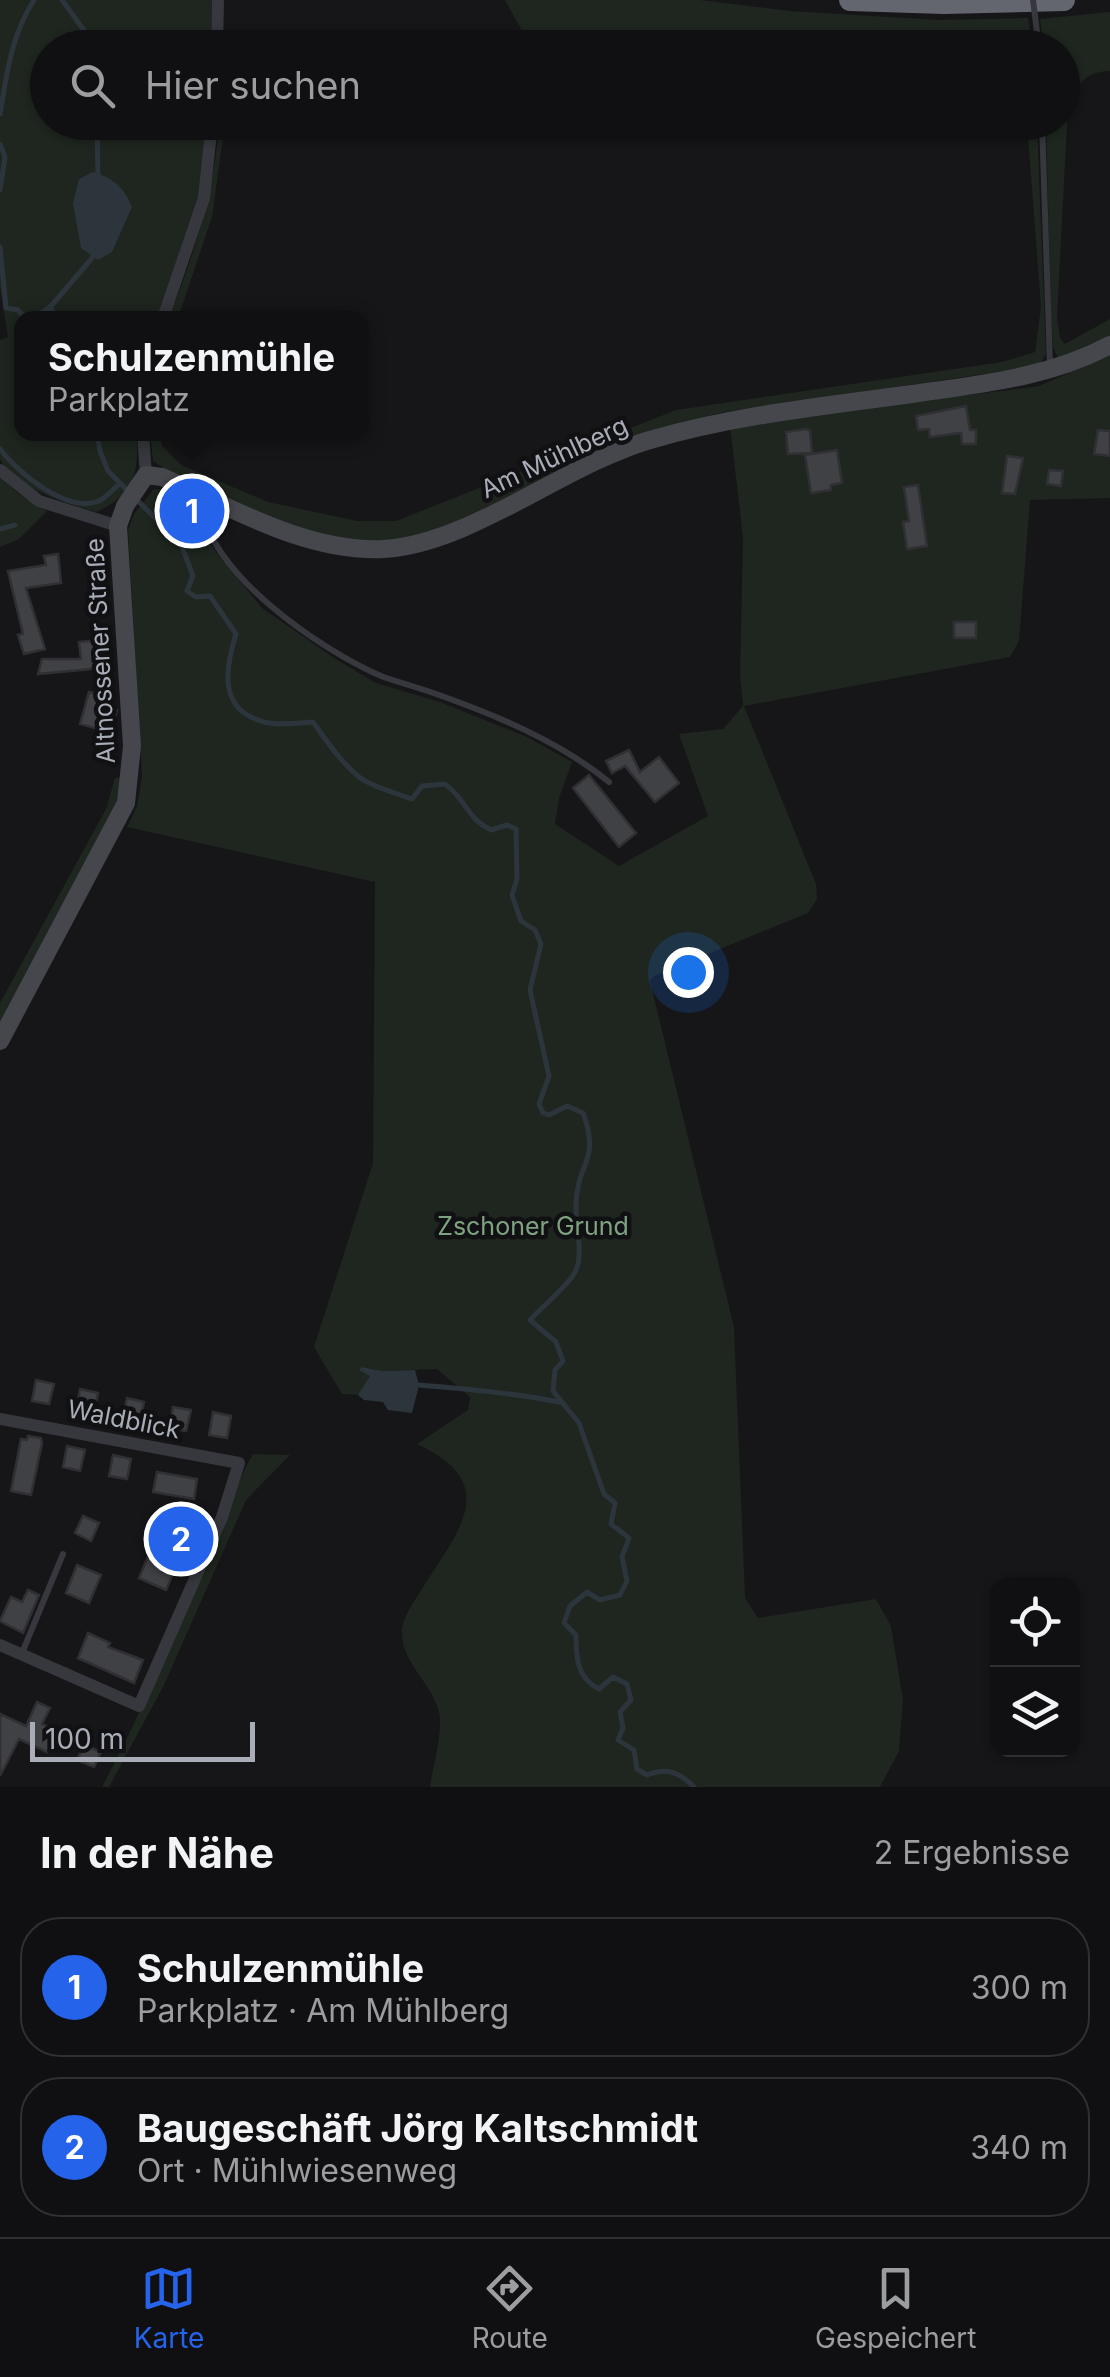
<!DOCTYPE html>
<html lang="de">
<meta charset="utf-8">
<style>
:root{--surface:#101012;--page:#19191b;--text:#f1f3f6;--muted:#9c9d9f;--line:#303032;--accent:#2563eb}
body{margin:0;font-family:Inter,sans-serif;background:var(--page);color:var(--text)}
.controls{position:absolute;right:30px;bottom:30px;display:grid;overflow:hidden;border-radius:20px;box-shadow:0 2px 8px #0004}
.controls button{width:90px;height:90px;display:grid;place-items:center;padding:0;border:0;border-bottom:2px solid var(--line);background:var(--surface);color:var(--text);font:50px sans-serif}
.scale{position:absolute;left:30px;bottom:25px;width:225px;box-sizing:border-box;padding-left:10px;border:5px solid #a8adb8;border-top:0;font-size:28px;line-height:35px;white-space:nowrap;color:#a8adb8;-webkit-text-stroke:8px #111113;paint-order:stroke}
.you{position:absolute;left:688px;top:972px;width:35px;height:35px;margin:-25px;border:8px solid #fff;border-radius:50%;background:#1a73e8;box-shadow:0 0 0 15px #1a73e833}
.badge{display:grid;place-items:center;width:65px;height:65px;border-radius:50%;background:var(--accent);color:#fff;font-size:32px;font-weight:700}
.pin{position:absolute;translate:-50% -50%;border:5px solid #fff;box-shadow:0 2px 10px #0006}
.popup{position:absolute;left:14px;top:311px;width:355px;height:130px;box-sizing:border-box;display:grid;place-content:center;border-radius:20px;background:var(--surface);filter:drop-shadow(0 2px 8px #0005);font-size:32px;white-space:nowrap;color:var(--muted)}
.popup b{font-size:38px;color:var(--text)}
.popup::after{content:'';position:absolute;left:50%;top:100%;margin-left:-20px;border:20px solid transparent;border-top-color:var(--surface)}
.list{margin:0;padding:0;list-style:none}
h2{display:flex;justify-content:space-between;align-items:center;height:130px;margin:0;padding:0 40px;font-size:42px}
h2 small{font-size:32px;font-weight:400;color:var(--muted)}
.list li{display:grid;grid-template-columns:65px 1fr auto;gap:30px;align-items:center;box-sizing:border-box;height:140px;margin:0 20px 20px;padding:0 20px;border:2px solid var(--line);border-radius:40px}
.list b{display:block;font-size:38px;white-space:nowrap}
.list p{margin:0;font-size:32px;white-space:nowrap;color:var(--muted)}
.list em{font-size:32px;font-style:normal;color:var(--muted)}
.icon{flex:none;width:55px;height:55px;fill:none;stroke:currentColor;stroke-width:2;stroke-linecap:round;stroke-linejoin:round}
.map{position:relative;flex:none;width:1110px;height:1787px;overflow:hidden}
.search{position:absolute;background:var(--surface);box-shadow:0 2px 8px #0004;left:30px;right:30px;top:30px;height:110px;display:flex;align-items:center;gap:25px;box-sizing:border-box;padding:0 35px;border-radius:55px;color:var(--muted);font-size:38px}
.sheet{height:450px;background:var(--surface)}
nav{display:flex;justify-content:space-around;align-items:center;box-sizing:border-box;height:140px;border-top:2px solid var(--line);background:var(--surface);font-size:28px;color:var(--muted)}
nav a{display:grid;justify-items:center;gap:5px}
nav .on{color:var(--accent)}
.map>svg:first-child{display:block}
.green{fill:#1e261f}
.water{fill:#2c353c}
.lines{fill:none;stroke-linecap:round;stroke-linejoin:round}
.stream{stroke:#2c353c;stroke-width:5}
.building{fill:#404145;stroke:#303034;stroke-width:2.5}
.lane{stroke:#37383d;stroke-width:6}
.street{stroke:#37383d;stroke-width:12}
.secondary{stroke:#45474d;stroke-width:18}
.highway{stroke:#63666e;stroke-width:22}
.lane-bridge{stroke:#37383d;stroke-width:6}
.labels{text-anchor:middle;stroke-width:9;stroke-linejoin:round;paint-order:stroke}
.street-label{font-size:25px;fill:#a8adb8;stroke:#111113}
.park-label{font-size:25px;fill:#7fa381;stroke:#111113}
</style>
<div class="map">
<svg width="1110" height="1787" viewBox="0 0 1110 1787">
<rect width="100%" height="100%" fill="#161618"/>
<path class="green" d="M0 0H212L211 47 48 48V122L206 123 199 195 157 318H22V434H137C138 474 136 494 96 512 70 505 11 486 0 459 0 446 0 360 0 340L8 337 0 288Z
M505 0H700L790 11 938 20 1028 18 1033 47H536L527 40Z
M1110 12V71C1086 71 1077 85 1068 105L1057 317 1060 338 1065 344 1110 319V339L1059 360 1053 347 1051 318 1046 123 1062 122V48L1044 47 1040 19Z
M219 123H225L212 217 178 318H169C195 251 214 195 219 123Z
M1027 123H1037L1046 354 1039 366 724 412C673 425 620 441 572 463 500 497 427 552 344 541 293 535 221 495 173 474L153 461 150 434H160L162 446 181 465 268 502 357 521H396L676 410 1002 362 1035 352 1041 307Z
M1110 355V498L1030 500 1019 641 1010 657 744 706 816 884 817 899 808 913 654 976 650 981 734 1327 745 1598 758 1618 876 1599 891 1626 903 1700 899 1751 880 1787H430C433 1766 441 1739 440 1718 437 1687 402 1665 402 1634 401 1620 413 1603 420 1592 456 1533 505 1485 417 1444L468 1410 470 1397 437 1369 382 1371 363 1367 371 1376 358 1395 342 1394 314 1347 373 1163 375 882 127 827 137 806 142 776 128 530 134 514 154 489 178 491 176 517 194 525 262 608 334 658 376 683 440 702 527 737 572 762 559 798 555 824 619 866 708 816 679 734 723 729 743 706 740 676 743 538 730 425 1039 386Z
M0 477 19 494 47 511 19 539 0 547Z
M123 777 122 795 0 1031V1003L106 809 115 778Z
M253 1454 290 1455 246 1500 164 1685 109 1787H102C143 1709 178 1628 213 1547 227 1515 236 1483 253 1454Z"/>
<path class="water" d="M93 172C113 178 124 187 132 207L112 252 98 260 81 248 73 203 79 179Z
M362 1367 382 1371 415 1370 419 1385 412 1413 388 1410 383 1402 364 1400 358 1395 370 1376 359 1370Z"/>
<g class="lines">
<path class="stream" d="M62 0 91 40 92 48
M0 114C7 73 11 36 34 0
M97 122 98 179
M0 144 5 157 0 190
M0 247 6 308 18 310 24 317H36L51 306 54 318
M51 306 93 257 94 250
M97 434 100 451 108 471 181 544 193 576 187 591 196 597 210 596 236 634C225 669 218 710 264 722 279 726 298 723 313 722 328 743 341 762 359 777 372 787 396 793 412 799L422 786 445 784C467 800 466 818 491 830L507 825 516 829 517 879 512 895 521 921 535 930 541 944 530 990 549 1076 539 1104 543 1113 549 1115 567 1106 583 1113C601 1161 577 1162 576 1204 575 1224 585 1257 574 1274 567 1286 541 1308 530 1320L556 1342 563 1361 555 1370 553 1391 579 1423 604 1494 615 1503 611 1524 629 1538 622 1557 627 1581 620 1595 600 1600 587 1592 570 1606 564 1623 576 1635C576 1658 577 1678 599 1689L613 1677 627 1684 631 1700 620 1712 623 1728 618 1740 634 1750 637 1769 647 1775C667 1767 679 1772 694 1787
M0 449C17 472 69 516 101 500 107 496 114 489 119 484
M0 529 15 525
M419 1385C467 1389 512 1393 559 1402"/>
</g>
<path class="building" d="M966 406 970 430H976V444H962L961 433 930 437 929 429 918 430 916 416Z
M806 429 810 431 812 453 788 454 786 432Z
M1098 430 1110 431V456L1094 454Z
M837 450 842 483 831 485V490L811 493 805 455Z
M1007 456 1023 458 1015 494 1002 493Z
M1049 470 1063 471 1061 486 1047 484Z
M918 485 927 546 907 549 903 522 909 521 904 487Z
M58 554 61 583 26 588 45 649 24 654 18 635 23 634 8 571 46 565 44 556Z
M954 622H976V638H954Z
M99 640 101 668 38 674 42 659H81L79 642Z
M89 692 101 695 98 705 117 710 113 726 104 724 102 730 80 724Z
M629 750 640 772 659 757 679 783 655 802 625 766 612 773 606 761Z
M589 775 636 833 619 847 573 788Z
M36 1380 54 1384 49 1404 32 1401Z
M80 1389 98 1393 94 1413 76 1410Z
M127 1398 144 1402 140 1423 122 1419Z
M173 1407 191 1410 186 1431 169 1428Z
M213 1412 231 1416 227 1438 209 1435Z
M28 1436 41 1438 42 1443 31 1495 11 1491 21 1439 27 1440Z
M67 1446 85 1450 80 1471 63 1467Z
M113 1455 131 1459 127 1479 109 1476Z
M157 1472 197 1479 194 1499 153 1492Z
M83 1516 99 1523 91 1541 75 1533Z
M175 1527 195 1535 184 1562 179 1560 166 1590 139 1578 150 1552 162 1558Z
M77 1565 101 1575 89 1603 66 1593Z
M28 1590 39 1595 23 1633 0 1621 11 1597 22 1602Z
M88 1633 110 1643 108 1647 143 1660 134 1683 78 1658Z
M37 1702 50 1708 42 1724 58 1731 47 1752 19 1739 0 1776V1714L26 1726Z
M84 1745 101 1752 94 1767 77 1760Z"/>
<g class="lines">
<path class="lane" d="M1042 122 1050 366
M202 501C203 570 322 651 381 676 400 683 420 688 439 695 498 716 560 742 609 782
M22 1653 63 1554"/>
<path class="street" d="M217 48 218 0
M163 318 204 198 212 122
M143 434 146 475
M0 470 39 501 118 526
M0 1419 239 1463 222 1517 139 1706 0 1645"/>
<path class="secondary" d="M0 1041 126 803 132 746 118 526 125 506 146 475 162 477C230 507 307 553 384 549 470 544 564 465 650 440 736 415 824 406 912 394 980 384 1048 378 1110 345"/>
<path class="highway" d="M850 0 944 3 1064 0"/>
<path class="lane-bridge" d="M1033 0 1039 48"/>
</g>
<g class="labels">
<g class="street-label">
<text transform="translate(554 457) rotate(-25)" y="9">Am Mühlberg</text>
<text transform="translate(100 651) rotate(-93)" y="9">Altnossener Straße</text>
<text transform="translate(124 1419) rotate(11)" y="9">Waldblick</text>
</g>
<g class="park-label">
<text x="533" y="1235">Zschoner Grund</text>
</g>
</g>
</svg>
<div class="controls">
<button><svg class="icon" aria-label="locate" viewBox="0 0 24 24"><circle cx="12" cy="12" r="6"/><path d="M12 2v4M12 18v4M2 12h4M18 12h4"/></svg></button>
<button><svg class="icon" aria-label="layers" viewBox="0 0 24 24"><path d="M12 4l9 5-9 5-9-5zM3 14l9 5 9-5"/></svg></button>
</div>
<div class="scale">100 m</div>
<div class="you"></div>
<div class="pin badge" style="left:192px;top:511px">1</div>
<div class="popup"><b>Schulzenmühle</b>Parkplatz</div>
<div class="pin badge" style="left:181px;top:1539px">2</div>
<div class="search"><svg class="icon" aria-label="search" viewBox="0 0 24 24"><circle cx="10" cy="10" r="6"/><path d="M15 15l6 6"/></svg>Hier suchen</div>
</div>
<section class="sheet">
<h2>In der Nähe<small>2 Ergebnisse</small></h2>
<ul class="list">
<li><span class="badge">1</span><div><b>Schulzenmühle</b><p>Parkplatz · Am Mühlberg</p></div><em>300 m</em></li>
<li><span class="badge">2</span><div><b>Baugeschäft Jörg Kaltschmidt</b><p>Ort · Mühlwiesenweg</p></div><em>340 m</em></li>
</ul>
</section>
<nav>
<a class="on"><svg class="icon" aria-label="map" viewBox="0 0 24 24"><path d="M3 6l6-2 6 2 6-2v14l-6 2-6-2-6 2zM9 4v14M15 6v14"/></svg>Karte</a>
<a><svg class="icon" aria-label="directions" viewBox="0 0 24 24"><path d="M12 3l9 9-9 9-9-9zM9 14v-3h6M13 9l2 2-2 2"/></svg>Route</a>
<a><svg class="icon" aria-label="saved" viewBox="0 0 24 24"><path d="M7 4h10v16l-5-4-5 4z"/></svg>Gespeichert</a>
</nav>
